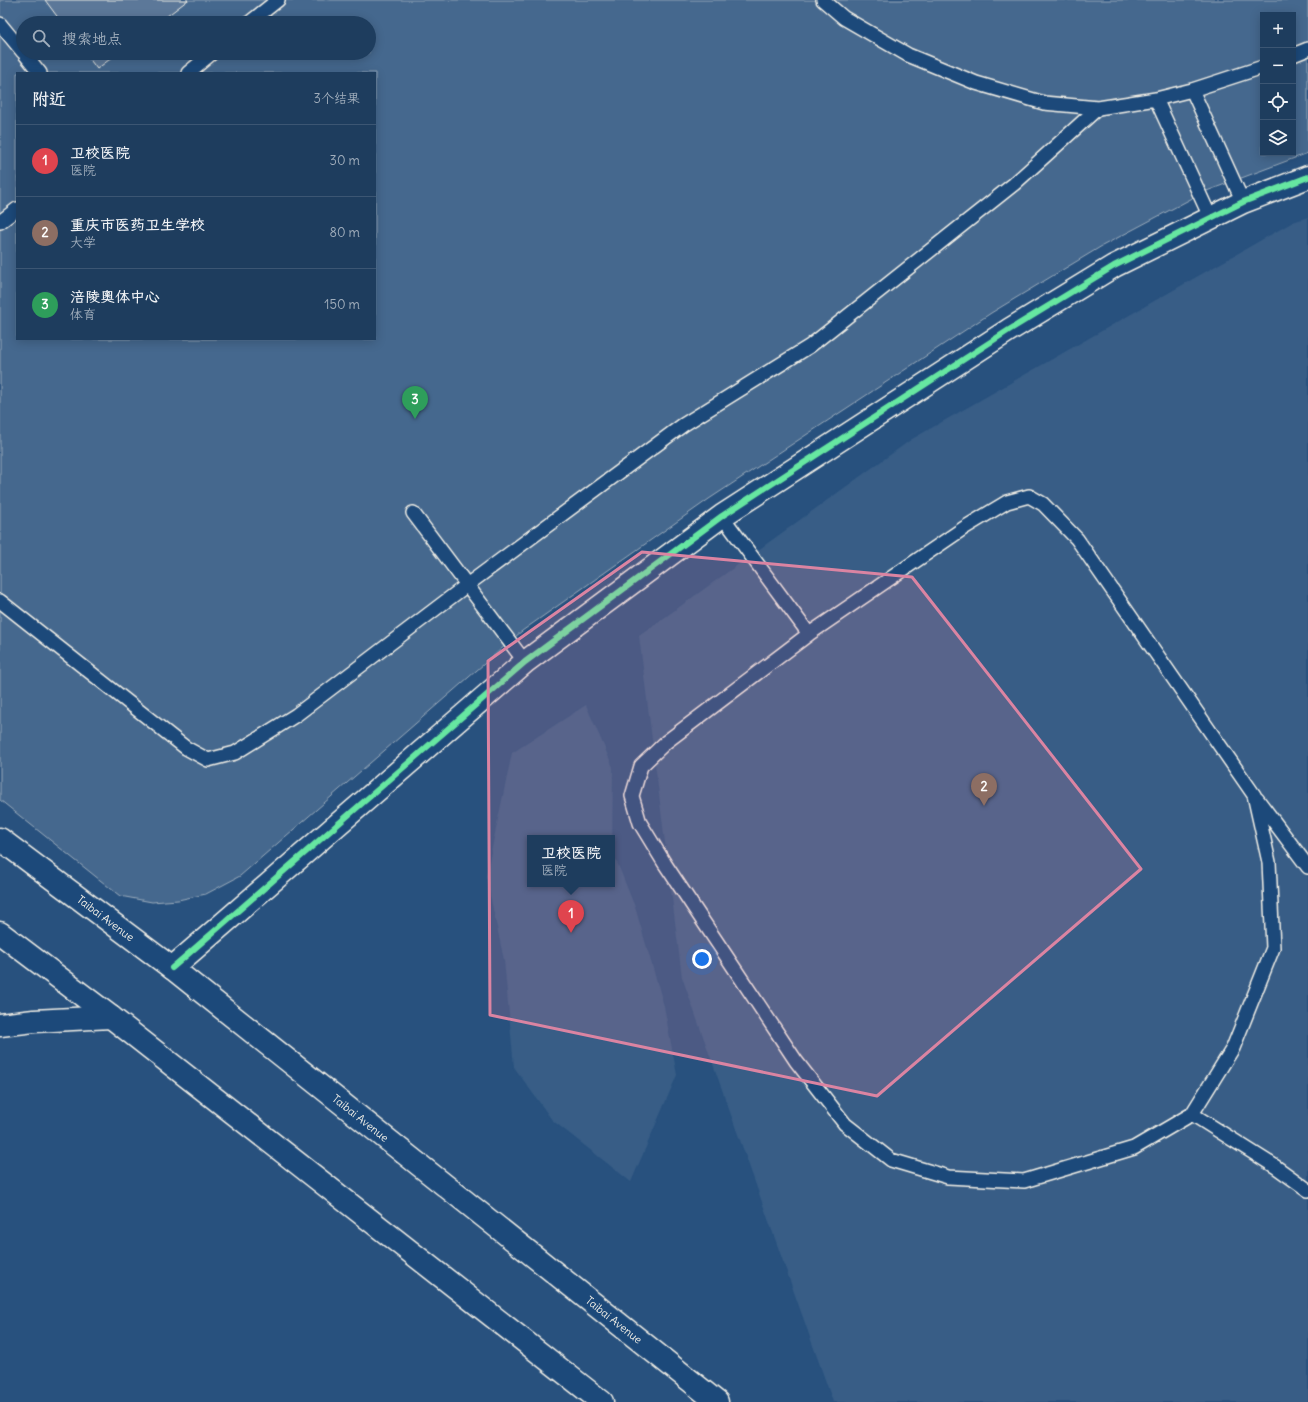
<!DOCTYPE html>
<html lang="zh">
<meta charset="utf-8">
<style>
:root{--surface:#1e3d5e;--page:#264464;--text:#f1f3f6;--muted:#a1aebc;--line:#3c5673;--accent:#90b9f0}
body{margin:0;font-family:Delius,"LXGW WenKai TC",sans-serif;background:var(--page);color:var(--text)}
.controls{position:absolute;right:12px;top:12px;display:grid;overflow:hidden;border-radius:0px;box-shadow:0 2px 10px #0003}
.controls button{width:36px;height:36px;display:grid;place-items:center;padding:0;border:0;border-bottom:1px solid var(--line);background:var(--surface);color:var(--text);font:20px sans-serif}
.you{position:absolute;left:702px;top:959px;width:14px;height:14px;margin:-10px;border:3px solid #fff;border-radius:50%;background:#1a73e8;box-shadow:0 0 0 6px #1a73e833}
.badge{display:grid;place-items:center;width:26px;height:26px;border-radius:50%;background:var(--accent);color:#fff;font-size:13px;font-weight:700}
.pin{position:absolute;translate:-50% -33px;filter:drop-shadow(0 1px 2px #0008)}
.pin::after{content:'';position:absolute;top:21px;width:14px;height:12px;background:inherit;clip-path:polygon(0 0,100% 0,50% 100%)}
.popup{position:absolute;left:527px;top:835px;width:88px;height:52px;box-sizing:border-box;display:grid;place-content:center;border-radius:0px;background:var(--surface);filter:drop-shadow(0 1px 3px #0005);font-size:13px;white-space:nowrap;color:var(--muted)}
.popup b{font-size:15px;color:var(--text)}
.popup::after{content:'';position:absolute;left:50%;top:100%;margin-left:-8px;border:8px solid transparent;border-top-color:var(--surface)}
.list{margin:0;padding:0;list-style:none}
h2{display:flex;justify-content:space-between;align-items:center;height:52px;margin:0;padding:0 16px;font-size:17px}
h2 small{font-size:13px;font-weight:400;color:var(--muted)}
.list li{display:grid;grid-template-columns:26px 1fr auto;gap:12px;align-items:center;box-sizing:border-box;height:72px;padding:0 16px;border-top:1px solid var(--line)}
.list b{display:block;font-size:15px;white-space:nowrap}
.list p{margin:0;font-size:13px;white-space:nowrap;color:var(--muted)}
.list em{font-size:13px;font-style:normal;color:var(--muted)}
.icon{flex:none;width:22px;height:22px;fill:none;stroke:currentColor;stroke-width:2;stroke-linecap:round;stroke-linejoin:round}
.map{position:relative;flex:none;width:1308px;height:1402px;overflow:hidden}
.search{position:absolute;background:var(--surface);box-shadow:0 2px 10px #0003;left:16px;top:16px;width:360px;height:44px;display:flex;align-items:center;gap:10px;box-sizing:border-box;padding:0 14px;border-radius:22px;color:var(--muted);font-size:15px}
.panel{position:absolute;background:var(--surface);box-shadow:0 2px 10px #0003;left:16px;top:72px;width:360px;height:268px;border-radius:0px}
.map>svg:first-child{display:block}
.built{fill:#375d86;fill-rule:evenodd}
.green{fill:#45688e;stroke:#9cacbb;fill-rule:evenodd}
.building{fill:#5b7899;stroke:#f4f1e8}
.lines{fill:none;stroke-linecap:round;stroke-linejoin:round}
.lane-casing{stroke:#f4f1e8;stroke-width:16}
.secondary-casing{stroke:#f4f1e8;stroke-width:25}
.primary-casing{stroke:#f4f1e8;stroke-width:25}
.lane{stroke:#1f4a7a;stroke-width:13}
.secondary{stroke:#1f4a7a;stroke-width:22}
.primary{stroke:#1f4a7a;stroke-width:22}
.cycleway-casing{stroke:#1f4a7a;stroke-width:8}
.cycleway{stroke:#66e7a1;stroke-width:6}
.marked{fill:#db84a2;fill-opacity:0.2;stroke:#db84a2;stroke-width:3;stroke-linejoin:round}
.labels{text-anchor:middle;stroke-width:3;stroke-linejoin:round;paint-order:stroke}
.street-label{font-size:11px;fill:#f4f1e8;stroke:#1f4a7a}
</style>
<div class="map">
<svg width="1308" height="1402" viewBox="0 0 1308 1402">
<rect width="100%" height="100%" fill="#28517e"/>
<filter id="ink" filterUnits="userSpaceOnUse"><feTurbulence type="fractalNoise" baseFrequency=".025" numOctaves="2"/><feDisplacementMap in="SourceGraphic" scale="8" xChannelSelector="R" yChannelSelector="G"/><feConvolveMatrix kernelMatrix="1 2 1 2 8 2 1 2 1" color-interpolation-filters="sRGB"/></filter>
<g filter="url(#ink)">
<path class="built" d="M1308 217V1402H833L682 977 639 636 912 439 1293 222Z
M586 705 613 767 612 850 635 907 664 1006 677 1075 631 1182 552 1120 514 1067 504 960 486 876 512 753ZM530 838H612V884H530Z"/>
<path class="green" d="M0 0H1308V153L1204 192 1102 246 991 313 709 499 522 631 240 876 206 894 178 900 152 902 120 896 0 800ZM1263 15H1293V153H1263ZM23 23H369V53H23ZM17 73H375V339H17Z"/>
<path class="building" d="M45 0H188L158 23H62Z
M85 53H118L97 69Z"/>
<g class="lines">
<g class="lane-casing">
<path id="lane" d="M823 0 844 18 908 55 976 83 1044 103 1098 108 1156 99 1192 90 1263 67
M249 23 278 0
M0 24 23 52
M24 53 40 73
M1293 55 1308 49
M188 73 212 53
M1192 90 1243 202
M1156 99 1211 219
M0 222 17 209
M1029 496 1043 504 1077 539 1254 795 1269 862 1273 948 1233 1048 1192 1114 1134 1148 1024 1181 948 1177 891 1160 845 1124 796 1061 665 864 640 823 632 796 641 766 666 742 809 634 964 528 1007 502Z
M413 513 525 662
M722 516 809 634
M0 601 186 748 208 760 235 753 296 715 467 585 683 425 810 346 1014 184 1098 108
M1257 799 1308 867
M1192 1114 1276 1167 1308 1190"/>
</g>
<g class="secondary-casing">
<path id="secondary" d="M172 968 525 662 722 516 1009 330 1114 266 1243 202 1308 177
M0 1025 34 1021 111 1017"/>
</g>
<g class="primary-casing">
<g id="primary">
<path id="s1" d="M0 839 172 968 717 1402"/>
<path d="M0 933 111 1017 602 1402"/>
</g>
</g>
<use href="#lane" class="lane"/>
<use href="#secondary" class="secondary"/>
<use href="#primary" class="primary"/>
<g class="cycleway-casing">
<path id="cycleway" d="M172 968 525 662 722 516 1009 330 1114 266 1243 202 1308 177"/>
</g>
<use href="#cycleway" class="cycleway"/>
</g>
</g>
<path class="marked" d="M642 552 912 577 1141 869 877 1096 490 1015 488 661Z"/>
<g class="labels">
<g class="street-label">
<text dy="4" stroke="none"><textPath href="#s1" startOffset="132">Taibai Avenue</textPath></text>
<text dy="4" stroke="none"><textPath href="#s1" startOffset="456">Taibai Avenue</textPath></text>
<text dy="4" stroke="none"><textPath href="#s1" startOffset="780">Taibai Avenue</textPath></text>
</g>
</g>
</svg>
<div class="controls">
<button>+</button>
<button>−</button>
<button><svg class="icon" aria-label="locate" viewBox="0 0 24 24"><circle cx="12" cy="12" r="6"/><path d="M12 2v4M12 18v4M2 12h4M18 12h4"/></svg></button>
<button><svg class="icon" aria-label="layers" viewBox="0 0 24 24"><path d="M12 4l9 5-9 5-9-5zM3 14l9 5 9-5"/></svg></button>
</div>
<div class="you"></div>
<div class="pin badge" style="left:571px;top:933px;background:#e0444e">1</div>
<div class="popup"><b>卫校医院</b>医院</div>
<div class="pin badge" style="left:984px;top:806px;background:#8d6e63">2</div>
<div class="pin badge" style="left:415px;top:419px;background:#2e9e5b">3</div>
<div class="search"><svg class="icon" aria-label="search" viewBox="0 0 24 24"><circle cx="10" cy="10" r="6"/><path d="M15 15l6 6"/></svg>搜索地点</div>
<section class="panel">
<h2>附近<small>3个结果</small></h2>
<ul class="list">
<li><span class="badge" style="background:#e0444e">1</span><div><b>卫校医院</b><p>医院</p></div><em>30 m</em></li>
<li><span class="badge" style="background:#8d6e63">2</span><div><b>重庆市医药卫生学校</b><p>大学</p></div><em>80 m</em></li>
<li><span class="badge" style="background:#2e9e5b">3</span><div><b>涪陵奥体中心</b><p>体育</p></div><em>150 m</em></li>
</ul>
</section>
</div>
